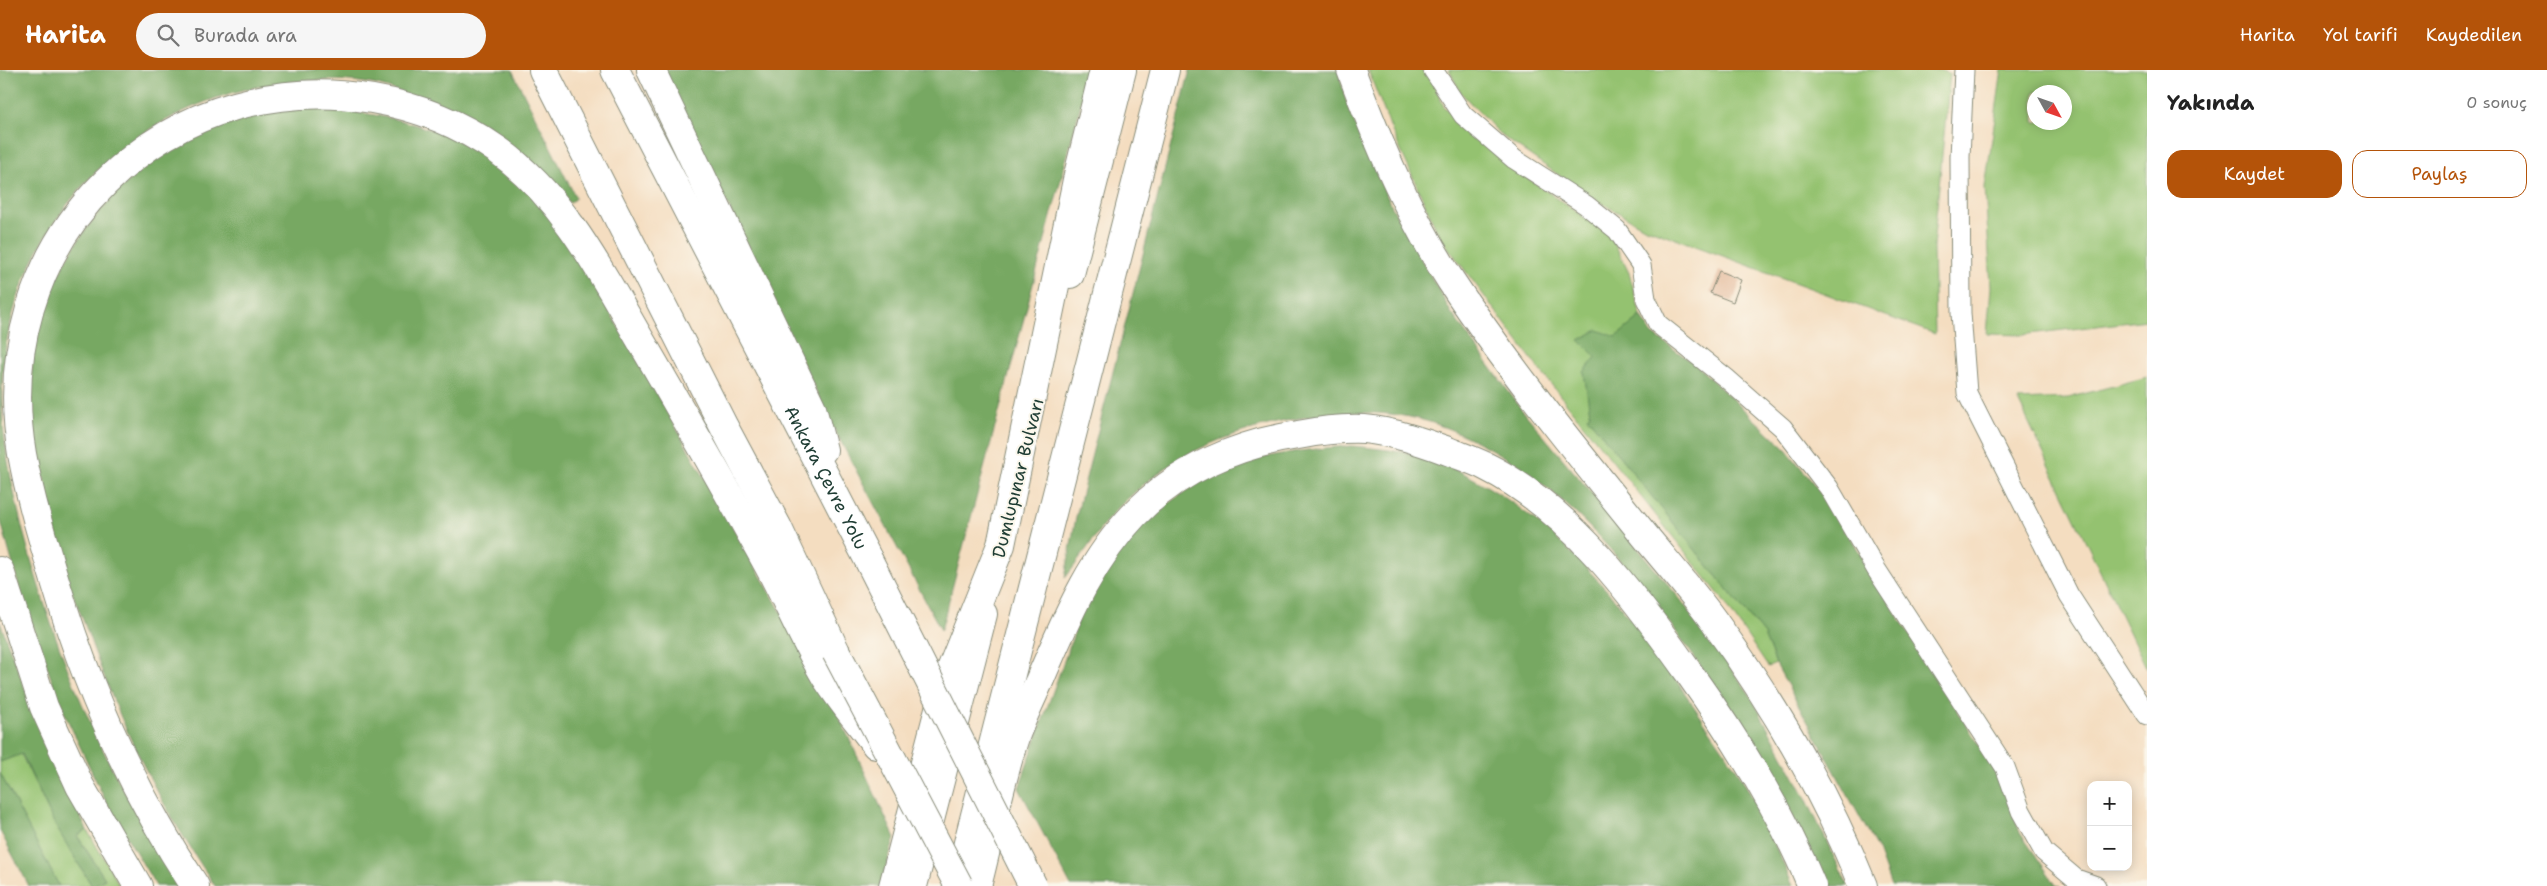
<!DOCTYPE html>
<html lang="tr">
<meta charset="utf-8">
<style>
:root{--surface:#fff;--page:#f6f6f6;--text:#222;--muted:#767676;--line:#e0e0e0;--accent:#b45309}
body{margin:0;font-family:"Shantell Sans",sans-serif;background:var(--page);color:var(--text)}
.controls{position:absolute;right:15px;bottom:15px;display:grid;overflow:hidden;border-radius:10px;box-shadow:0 2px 12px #0003}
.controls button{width:45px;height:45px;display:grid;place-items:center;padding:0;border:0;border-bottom:1px solid var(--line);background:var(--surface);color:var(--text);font:25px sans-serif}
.compass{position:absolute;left:2027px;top:15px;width:45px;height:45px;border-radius:50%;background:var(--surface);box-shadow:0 2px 12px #0003;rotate:130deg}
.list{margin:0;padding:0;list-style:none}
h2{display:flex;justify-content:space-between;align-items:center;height:65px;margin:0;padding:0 20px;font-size:21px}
h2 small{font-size:16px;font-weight:400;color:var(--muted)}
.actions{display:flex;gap:10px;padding:15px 20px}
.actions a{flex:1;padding:11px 0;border:1px solid var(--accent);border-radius:15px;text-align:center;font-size:18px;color:var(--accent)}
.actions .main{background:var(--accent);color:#fff}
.icon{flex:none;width:28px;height:28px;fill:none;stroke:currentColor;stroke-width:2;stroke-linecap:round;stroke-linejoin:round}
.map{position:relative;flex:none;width:2147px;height:816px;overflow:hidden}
header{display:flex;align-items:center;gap:30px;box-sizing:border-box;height:70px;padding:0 25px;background:var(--accent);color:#fff}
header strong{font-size:24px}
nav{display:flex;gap:28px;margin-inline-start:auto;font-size:18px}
.search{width:350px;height:45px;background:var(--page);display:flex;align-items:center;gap:12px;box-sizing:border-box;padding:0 18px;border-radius:28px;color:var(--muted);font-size:19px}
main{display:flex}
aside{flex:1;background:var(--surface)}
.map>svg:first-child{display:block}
.green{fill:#94c270;stroke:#5a8052;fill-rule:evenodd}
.forest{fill:#77a862;stroke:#4b724b}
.building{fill:#dfaa86}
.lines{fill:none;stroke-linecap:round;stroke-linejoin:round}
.minor-casing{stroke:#8a8d7a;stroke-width:21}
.trunk-casing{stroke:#8a8d7a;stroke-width:30}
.motorway-casing{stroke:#8a8d7a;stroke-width:30}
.minor{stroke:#fff;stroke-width:19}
.trunk{stroke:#fff;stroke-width:28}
.motorway{stroke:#fff;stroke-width:28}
.motorway-bridge-casing{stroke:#8a8d7a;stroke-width:30;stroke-linecap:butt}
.motorway-bridge{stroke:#fff;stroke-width:28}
.labels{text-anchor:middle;stroke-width:4;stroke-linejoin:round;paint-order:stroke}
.street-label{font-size:18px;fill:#1f3d34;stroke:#fbf7ec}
</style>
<header>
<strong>Harita</strong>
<div class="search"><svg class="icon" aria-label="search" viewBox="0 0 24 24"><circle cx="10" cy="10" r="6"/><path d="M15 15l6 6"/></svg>Burada ara</div>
<nav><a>Harita</a><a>Yol tarifi</a><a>Kaydedilen</a></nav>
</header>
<main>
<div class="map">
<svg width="2147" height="816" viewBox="0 0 2147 816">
<rect width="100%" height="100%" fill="#fbf7ec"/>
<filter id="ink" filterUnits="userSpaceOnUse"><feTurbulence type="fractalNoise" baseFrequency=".02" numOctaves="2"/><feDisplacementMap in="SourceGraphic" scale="10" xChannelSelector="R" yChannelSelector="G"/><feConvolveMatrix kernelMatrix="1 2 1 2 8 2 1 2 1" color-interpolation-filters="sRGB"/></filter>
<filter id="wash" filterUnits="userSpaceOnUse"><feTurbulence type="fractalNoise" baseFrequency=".0096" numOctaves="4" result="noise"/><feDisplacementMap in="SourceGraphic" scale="20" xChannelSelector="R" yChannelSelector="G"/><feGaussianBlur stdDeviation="1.12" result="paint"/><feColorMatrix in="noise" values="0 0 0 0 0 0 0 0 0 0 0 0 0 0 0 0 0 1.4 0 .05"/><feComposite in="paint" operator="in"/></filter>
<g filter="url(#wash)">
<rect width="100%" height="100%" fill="#f4ddc0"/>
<path class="green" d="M1368 0H1428L1444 37 1509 95 1611 166 1629 203 1641 246 1616 267 1579 270 1596 287 1589 335 1590 344 1587 346 1764 565 1776 594 1768 597 1721 527 1539 299 1440 167 1392 61Z
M1449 0H1939L1950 4 1933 177 1935 264 1644 157 1589 126 1502 66 1461 23Z
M2002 0H2147V250L2021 265 1987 264 1991 217 1985 117ZM2034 22H2064V52H2034Z
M2147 307V599L2018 330 2068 328Z
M21 684 55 755 92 816H59L0 703V692Z
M87 760 120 816H92L105 809 77 765Z"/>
<path class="forest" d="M0 0H512L576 128 570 133C530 107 489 81 449 54 433 44 416 30 399 22 366 8 324 9 289 12 132 28 9 154 2 314 0 362 11 411 22 457 56 588 106 703 181 816H156L106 732 61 636 21 524 0 448Z
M664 0H1090L941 560 832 355Z
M1190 0H1338L1347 34 1369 88 1393 139 1452 244 1522 340 1680 529 1749 623 1804 724 1848 816H1825C1810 786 1797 755 1782 725 1753 671 1718 620 1682 570 1617 481 1544 392 1436 354 1389 338 1338 341 1290 350 1222 364 1174 384 1123 433 1100 455 1085 484 1065 508L1076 447Z
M306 37C382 42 458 57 516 109 537 127 553 153 571 174L830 627 895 768 880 816H215C198 790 181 764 166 737 133 680 107 618 85 555 78 537 70 519 65 501 58 478 54 453 49 429 41 394 31 356 31 319 32 253 56 196 97 145 153 75 220 48 306 37Z
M1641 246 1652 264 1695 294 1786 379 1837 443 1868 498 2001 710 2020 763 2056 815 2060 816H1891L1878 780 1776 594 1764 565 1587 346 1590 344 1584 302 1596 287 1579 270 1598 260 1616 267Z
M1352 376C1380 379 1411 381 1437 391 1553 439 1632 544 1699 644 1714 667 1732 690 1745 714 1763 746 1778 782 1793 816H1071L1019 718C1036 669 1053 620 1071 572 1078 553 1083 532 1093 515 1128 455 1195 405 1262 388 1292 381 1322 378 1352 376Z
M0 552C26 623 53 692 87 760L77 766 105 809 92 816 55 755 22 684 0 692Z
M0 703 59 816H29L0 761Z"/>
<g id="blocks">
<path class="building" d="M1719 201 1741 210 1733 232 1710 223Z"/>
</g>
</g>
<g filter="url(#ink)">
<use href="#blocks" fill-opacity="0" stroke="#8a8d7a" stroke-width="1"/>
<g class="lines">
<g class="minor-casing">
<path id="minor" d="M1433 0 1463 45 1514 89 1586 135 1617 160 1641 195 1646 229 1658 254 1726 308 1783 358 1829 418 1876 499 2005 697 2021 741 2044 782 2076 809 2096 816
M1964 0 1960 87 1961 243 1967 323 2069 525 2147 645"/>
</g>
<g class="trunk-casing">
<path id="trunk" d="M1070 204 1122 0
M913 816 983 544
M957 816 1165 0"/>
</g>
<g class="motorway-casing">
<g id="motorway">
<path d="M543 0 723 355 777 456 836 582"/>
<path id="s1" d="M615 0 868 489"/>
<path d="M651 0 812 338 823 380"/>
<path d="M1351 0C1378 73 1409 146 1451 211 1510 300 1578 383 1645 466 1668 494 1692 521 1713 550 1772 631 1825 722 1863 816"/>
<path d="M0 501 44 637 80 716 138 816"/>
<path d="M195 816C133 722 88 621 56 514 43 471 30 428 22 384 5 285 33 184 105 113 142 76 185 50 235 36 324 11 423 27 499 81 564 128 602 204 641 271 684 345 727 420 768 495 788 532 804 571 825 606 840 630 859 652 876 675"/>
<path d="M893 816 946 612 1001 475 1078 105 1104 0"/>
<path d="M977 816C990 767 999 715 1015 667 1023 645 1035 622 1044 600 1068 545 1091 490 1134 445 1177 400 1237 374 1298 365 1319 361 1343 358 1364 359 1394 362 1420 371 1448 381 1460 386 1473 390 1485 396 1570 438 1635 527 1689 603 1736 669 1781 741 1812 816"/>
</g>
</g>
<use href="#minor" class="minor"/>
<use href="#trunk" class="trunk"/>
<use href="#motorway" class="motorway"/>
<g class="motorway-bridge-casing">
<path id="motorway-bridge" d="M868 489 1033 816
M836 582 959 816"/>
</g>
<use href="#motorway-bridge" class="motorway-bridge"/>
</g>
</g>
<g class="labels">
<g class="street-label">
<text dy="6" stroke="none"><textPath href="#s1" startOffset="459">Ankara Çevre Yolu</textPath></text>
<text transform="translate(1018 408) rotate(-76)" y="6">Dumlupınar Bulvarı</text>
</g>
</g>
</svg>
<div class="controls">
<button>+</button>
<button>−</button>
</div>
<svg class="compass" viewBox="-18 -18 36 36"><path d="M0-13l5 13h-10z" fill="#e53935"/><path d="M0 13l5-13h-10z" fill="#767676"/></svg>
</div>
<aside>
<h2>Yakında<small>0 sonuç</small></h2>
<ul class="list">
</ul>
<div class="actions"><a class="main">Kaydet</a><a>Paylaş</a></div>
</aside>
</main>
